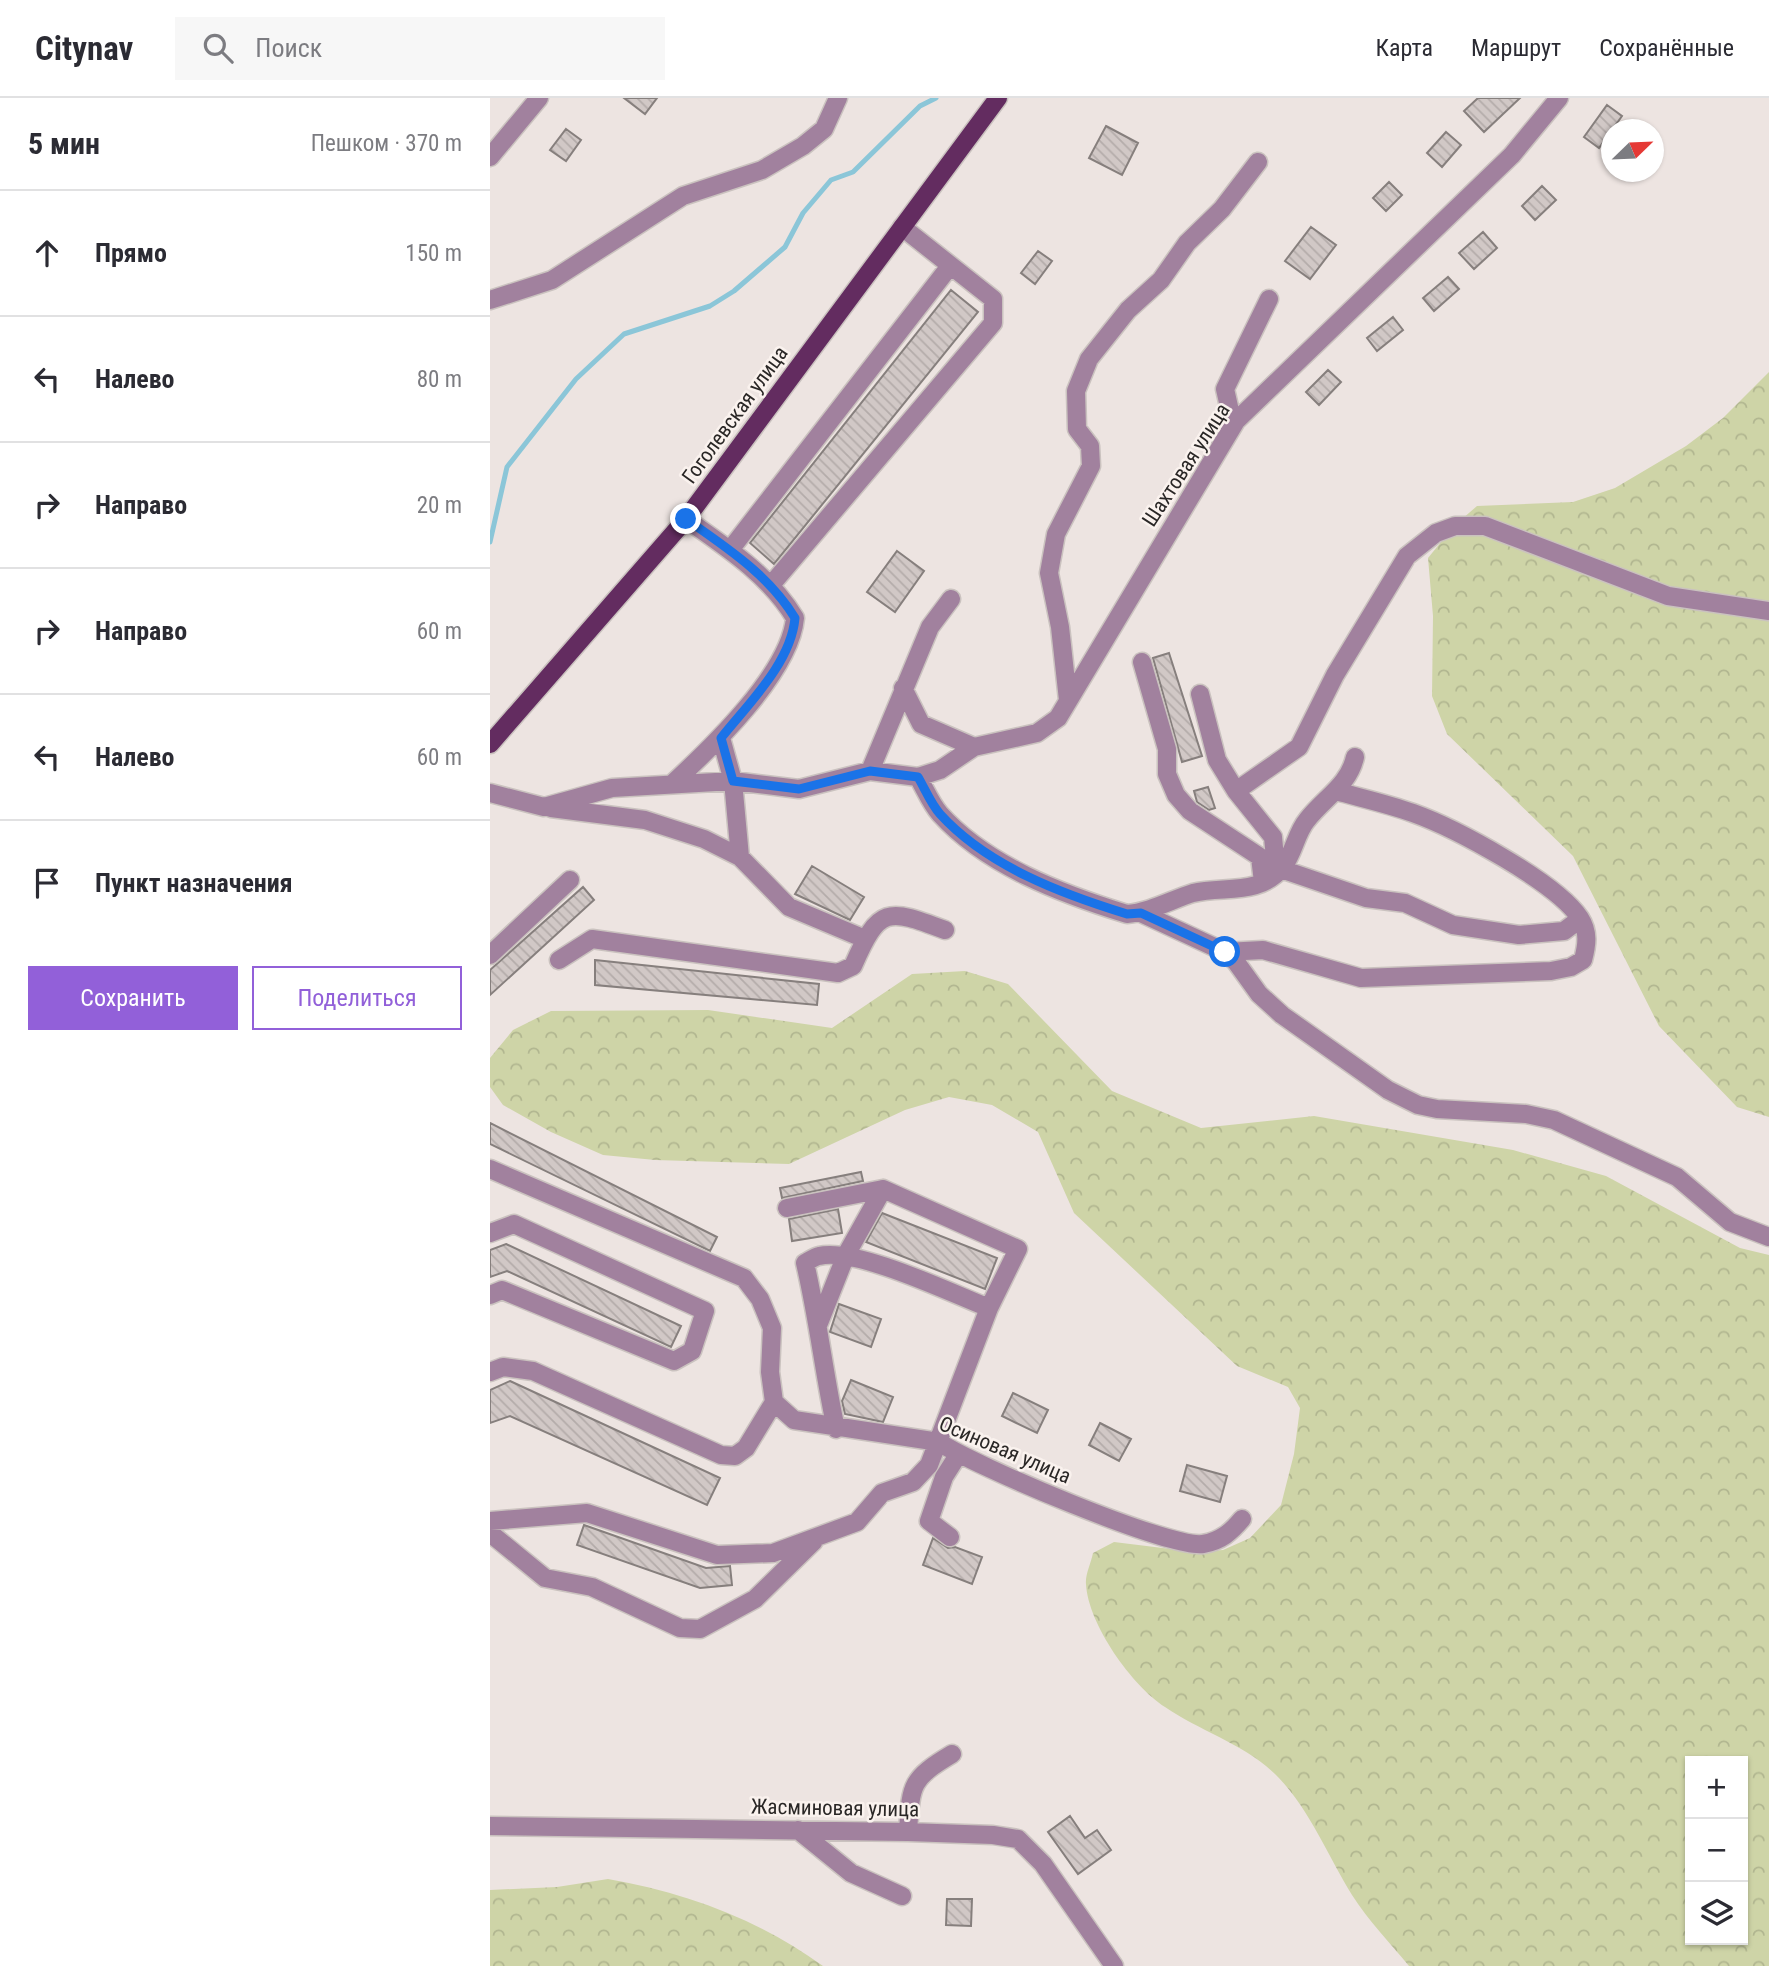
<!DOCTYPE html>
<html lang="ru">
<meta charset="utf-8">
<style>
:root{--surface:#fff;--page:#f7f7f7;--text:#2b2b33;--muted:#7c7c81;--line:#e1e1e2;--accent:#9260d9}
body{margin:0;font-family:"Roboto Condensed",sans-serif;background:var(--page);color:var(--text)}
.controls{position:absolute;right:21px;bottom:21px;display:grid;overflow:hidden;border-radius:0px;box-shadow:0 2px 5px #0004}
.controls button{width:63px;height:63px;display:grid;place-items:center;padding:0;border:0;border-bottom:2px solid var(--line);background:var(--surface);color:var(--text);font:35px sans-serif}
.compass{position:absolute;left:1111px;top:21px;width:63px;height:63px;border-radius:50%;background:var(--surface);box-shadow:0 2px 5px #0004;rotate:67deg}
.stop{position:absolute;width:21px;height:21px;margin:-16px;border:5px solid #1a73e8;border-radius:50%;background:#fff}
.stop.end{background:#1a73e8;border-color:#fff;box-shadow:0 2px 7px #0008}
.list{margin:0;padding:0;list-style:none}
h2{display:flex;justify-content:space-between;align-items:center;height:91px;margin:0;padding:0 28px;font-size:30px}
h2 small{font-size:23px;font-weight:400;color:var(--muted)}
.list li{display:grid;grid-template-columns:46px 1fr auto;gap:21px;align-items:center;box-sizing:border-box;height:126px;padding:0 28px;border-top:2px solid var(--line)}
.list b{display:block;font-size:26px;white-space:nowrap}
.list em{font-size:23px;font-style:normal;color:var(--muted)}
.actions{display:flex;gap:14px;padding:21px 28px}
.actions a{flex:1;padding:16px 0;border:2px solid var(--accent);border-radius:0px;text-align:center;font-size:24px;color:var(--accent)}
.actions .main{background:var(--accent);color:#fff}
.icon{flex:none;width:38px;height:38px;fill:none;stroke:currentColor;stroke-width:2;stroke-linecap:round;stroke-linejoin:round}
.map{position:relative;flex:none;width:1279px;height:1868px;overflow:hidden}
header{display:flex;align-items:center;gap:42px;box-sizing:border-box;height:98px;padding:0 35px;background:var(--surface);border-bottom:2px solid var(--line)}
header strong{font-size:33px}
nav{display:flex;gap:38px;margin-inline-start:auto;font-size:24px}
.search{width:490px;height:63px;background:var(--page);display:flex;align-items:center;gap:18px;box-sizing:border-box;padding:0 24px;border-radius:0px;color:var(--muted);font-size:26px}
main{display:flex}
aside{flex:1;background:var(--surface)}
.map>svg:first-child{display:block}
.forest{fill:url(#forest-crowns);fill-rule:evenodd}
.lines{fill:none;stroke-linecap:round;stroke-linejoin:round}
.stream{stroke:#8bc6d8;stroke-width:5}
.building{fill:url(#building-back-hatch);stroke:#867f7d;stroke-width:2}
.minor-casing{stroke:#cac2bf;stroke-width:21}
.major-casing{stroke:#cac2bf;stroke-width:21}
.minor{stroke:#a1819e;stroke-width:18}
.major{stroke:#632c60;stroke-width:18}
.route{stroke:#1a73e8;stroke-width:9}
.labels{text-anchor:middle;stroke-width:5;stroke-linejoin:round;paint-order:stroke}
.street-label{font-size:21px;fill:#2a2726;stroke:#faf2ee}
</style>
<header>
<strong>Citynav</strong>
<div class="search"><svg class="icon" aria-label="search" viewBox="0 0 24 24"><circle cx="10" cy="10" r="6"/><path d="M15 15l6 6"/></svg>Поиск</div>
<nav><a>Карта</a><a>Маршрут</a><a>Сохранённые</a></nav>
</header>
<main>
<aside>
<h2>5 мин<small>Пешком · 370 m</small></h2>
<ul class="list">
<li><svg class="icon" aria-label="ahead" viewBox="0 0 24 24"><path d="M12 20V5M6 11l6-6 6 6"/></svg><div><b>Прямо</b></div><em>150 m</em></li>
<li><svg class="icon" aria-label="left" viewBox="0 0 24 24"><path d="M17 20v-9H6M10 6l-5 5 5 5"/></svg><div><b>Налево</b></div><em>80 m</em></li>
<li><svg class="icon" aria-label="right" viewBox="0 0 24 24"><path d="M7 20v-9h11M14 6l5 5-5 5"/></svg><div><b>Направо</b></div><em>20 m</em></li>
<li><svg class="icon" aria-label="right" viewBox="0 0 24 24"><path d="M7 20v-9h11M14 6l5 5-5 5"/></svg><div><b>Направо</b></div><em>60 m</em></li>
<li><svg class="icon" aria-label="left" viewBox="0 0 24 24"><path d="M17 20v-9H6M10 6l-5 5 5 5"/></svg><div><b>Налево</b></div><em>60 m</em></li>
<li><svg class="icon" aria-label="arrive" viewBox="0 0 24 24"><path d="M6 21V4h12l-3 4 3 4H6"/></svg><div><b>Пункт назначения</b></div></li>
</ul>
<div class="actions"><a class="main">Сохранить</a><a>Поделиться</a></div>
</aside>
<div class="map">
<svg width="1279" height="1868" viewBox="0 0 1279 1868">
<defs>
<pattern id="forest-crowns" width="20" height="18" patternUnits="userSpaceOnUse" patternTransform="scale(1.75)"><rect width="20" height="18" fill="#ced4a7"/><path d="M2 6a3 3 0 1 1 6 0M12 15a3 3 0 1 1 6 0" fill="none" stroke="#b1b690"/></pattern>
<pattern id="building-back-hatch" width="6" height="6" patternUnits="userSpaceOnUse" patternTransform="scale(1.75)"><rect width="6" height="6" fill="#d1c8c6"/><path d="M-1 5l2 2M0 0l6 6M5-1l2 2" fill="none" stroke="#b4acaa"/></pattern>
</defs>
<rect width="100%" height="100%" fill="#ede4e1"/>
<path class="forest" d="M1279 274V1019L1247 1009 1169 928 1083 758 957 636 942 598 943 518 938 460 964 428 987 408 1083 404 1125 390 1196 348 1233 320Z
M475 873 518 886 622 993 711 1030 824 1018 1023 1052 1116 1078 1250 1150 1279 1157V1868H919C900 1845 878 1822 862 1797 838 1758 818 1708 785 1676 754 1646 710 1633 675 1609 642 1588 598 1526 596 1486 595 1477 601 1465 603 1455L624 1444 705 1454 733 1452 760 1440 791 1407 804 1356 810 1310 798 1289 747 1268 584 1115 548 1034 502 1007 459 999 415 1012 299 1066 165 1062 113 1057 61 1034 13 1007 0 989V960L23 932 61 913 218 912 342 930 422 876ZM1200 1663H1253V1842H1200Z
M118 1781C197 1795 268 1821 333 1868H0V1792L67 1789Z"/>
<g class="lines">
<path class="stream" d="M0 444 17 369 86 281 134 236 220 208 244 193 295 149 313 115 341 82 363 74 430 8 446 0"/>
</g>
<path class="building" d="M134 0H167L155 16Z
M988 0H1030L994 34 974 13Z
M1117 7 1132 18 1109 50 1094 39Z
M616 28 648 45 632 77 599 60Z
M76 31 91 42 76 63 60 52Z
M956 34 971 47 952 69 937 55Z
M899 84 912 97 896 113 883 100Z
M1052 88 1066 102 1045 122 1032 108Z
M821 129 846 147 820 181 795 163Z
M993 134 1007 150 984 171 969 155Z
M548 153 562 163 545 186 531 175Z
M958 179 969 191 944 213 933 200Z
M461 192 488 214 284 466 260 445Z
M903 219 913 232 887 253 877 240Z
M838 272 851 284 829 307 816 294Z
M407 453 434 473 405 514 377 494Z
M679 555 712 658 692 664 663 560Z
M718 689 725 710 719 712 707 704 704 693Z
M322 768 374 799 360 822 305 796Z
M93 789 104 802 0 897V872Z
M105 862 329 886 327 907 105 887Z
M0 1025 227 1139 220 1153 0 1046Z
M371 1074 373 1083 292 1100 290 1090Z
M348 1111 352 1135 302 1143 299 1121Z
M392 1115 507 1160 495 1191 376 1144Z
M16 1146 191 1228 181 1249 17 1173 0 1179V1152Z
M349 1206 391 1221 381 1249 340 1234Z
M361 1282 403 1299 393 1324 355 1316 352 1303Z
M20 1283 230 1380 217 1407 20 1318 0 1325V1292Z
M523 1295 558 1312 547 1335 512 1318Z
M610 1325 641 1341 629 1363 599 1347Z
M697 1367 737 1378 730 1404 690 1393Z
M94 1427 216 1470 240 1468 242 1487 210 1490 87 1447Z
M443 1440 458 1450 465 1449 492 1459 482 1486 433 1467Z
M580 1718 595 1740 607 1732 621 1752 588 1776 558 1734Z
M457 1801H482L481 1828 456 1827Z"/>
<g class="lines">
<g class="minor-casing">
<path id="minor" d="M0 59 49 0
M0 202 62 182 193 98 272 72 313 48 334 31 348 0
M746 323 740 313 735 291 779 201
M240 452 460 168
M281 487 503 225V201L412 129
M652 564 677 651V676L686 697 700 713 770 759 773 784
M413 590 431 626 484 649
M710 596 727 662 746 693 783 739 785 760 776 778
M578 602 570 529 559 475 566 436 601 368 600 348 587 331 586 293 599 261 638 212 671 182 697 145 732 111 768 64
M231 640 243 683 250 759
M380 673 440 529 461 501
M428 679C435 691 441 706 450 716 497 768 572 796 637 816 660 814 681 802 703 795 734 787 768 799 793 769 804 755 806 735 817 722 834 700 859 687 865 659
M182 686C221 650 300 575 305 520 279 477 236 449 196 421
M746 693 809 649 845 577 917 458 946 435 965 428H995L1178 498 1279 513
M0 695 54 709 122 690 243 683 309 691 380 673 428 679 450 672 484 649 547 635 568 620 746 323 1022 57 1069 0
M61 710 155 722 214 741 250 759 299 809 375 841
M791 771 876 800 915 805 963 827 1029 837 1074 833 1090 821
M651 815 735 854 746 864 769 896 792 917 898 992 928 1007 947 1011 1036 1016 1064 1022 1187 1079 1240 1124 1279 1139
M735 854 773 852 871 880 1061 873 1081 869 1093 862C1097 847 1099 834 1090 820 1066 784 965 730 923 715 898 706 871 700 846 693
M0 857 80 782
M69 862 102 841 348 875 363 868C389 808 397 810 455 832
M0 1071 254 1180 270 1201 282 1230 280 1274 284 1304 304 1322 449 1344C482 1367 680 1451 713 1446 731 1443 741 1434 752 1421
M0 1135 24 1126 215 1213 202 1253 184 1263 12 1192 0 1197
M329 1225 356 1157 393 1091
M0 1274 13 1269 43 1273 231 1357 245 1358 256 1350 284 1304
M346 1331C334 1276 328 1220 315 1165 319 1163 324 1159 329 1158 366 1149 461 1195 499 1210
M0 1423 97 1415 227 1457 283 1455 367 1424 392 1395 423 1384 439 1367 499 1210 528 1151 393 1091 297 1110
M0 1435 55 1480 102 1489 190 1530 210 1531 265 1501 324 1443
M460 1439 439 1423 454 1379 468 1357
M0 1728 418 1734 503 1737 528 1741 553 1766 624 1868
M308 1732 361 1775 412 1798
M418 1734C421 1687 420 1681 462 1656"/>
</g>
<g class="major-casing">
<path id="major" d="M0 646 196 421 508 0"/>
</g>
<use href="#minor" class="minor"/>
<use href="#major" class="major"/>
</g>
<g class="lines">
<path class="route" d="M196 421C236 449 279 477 305 520 301 565 258 606 231 640L243 683 309 691 380 673 428 679C435 691 441 706 450 716 497 768 572 796 637 816L651 815 735 854"/>
</g>
<g class="labels">
<g class="street-label">
<text transform="translate(245 317) rotate(-54)" y="7">Гоголевская улица</text>
<text transform="translate(696 367) rotate(-57)" y="7">Шахтовая улица</text>
<text transform="translate(515 1352) rotate(23)" y="7">Осиновая улица</text>
<text transform="translate(345 1710) rotate(1)" y="7">Жасминовая улица</text>
</g>
</g>
</svg>
<div class="controls">
<button>+</button>
<button>−</button>
<button><svg class="icon" aria-label="layers" viewBox="0 0 24 24"><path d="M12 4l9 5-9 5-9-5zM3 14l9 5 9-5"/></svg></button>
</div>
<svg class="compass" viewBox="-18 -18 36 36"><path d="M0-13l5 13h-10z" fill="#e53935"/><path d="M0 13l5-13h-10z" fill="#7c7c81"/></svg>
<div class="stop" style="left:735px;top:854px"></div>
<div class="stop end" style="left:196px;top:421px"></div>
</div>
</main>
